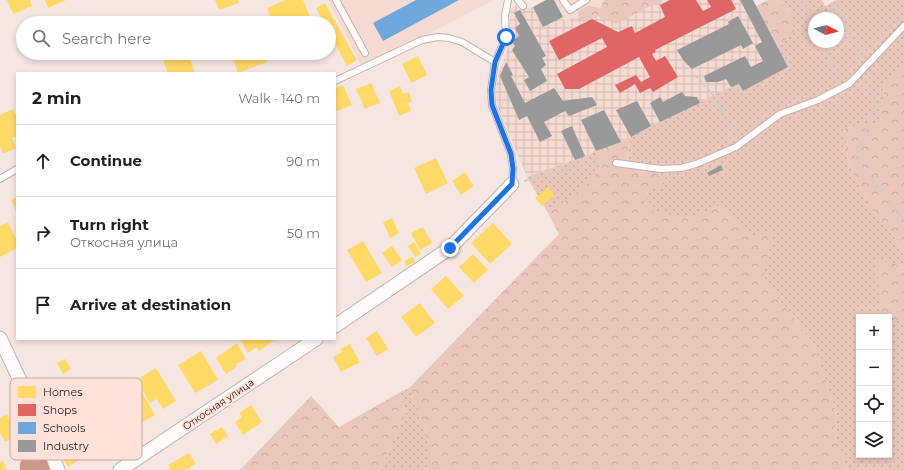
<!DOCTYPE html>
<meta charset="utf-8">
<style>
:root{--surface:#fff;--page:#f2f2f2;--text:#202124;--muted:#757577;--line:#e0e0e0}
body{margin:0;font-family:Montserrat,sans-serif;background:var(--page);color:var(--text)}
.controls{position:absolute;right:12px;bottom:12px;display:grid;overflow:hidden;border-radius:0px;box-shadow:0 2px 6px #0003}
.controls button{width:36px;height:36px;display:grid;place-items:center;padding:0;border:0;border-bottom:1px solid var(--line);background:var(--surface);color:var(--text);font:20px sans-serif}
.compass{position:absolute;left:808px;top:12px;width:36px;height:36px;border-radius:50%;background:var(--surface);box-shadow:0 2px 6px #0003;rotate:97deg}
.stop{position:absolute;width:12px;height:12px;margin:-9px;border:3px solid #1a73e8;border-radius:50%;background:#fff}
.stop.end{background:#1a73e8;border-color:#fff;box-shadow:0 1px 4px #0008}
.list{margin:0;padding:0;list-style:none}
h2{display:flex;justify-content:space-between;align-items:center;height:52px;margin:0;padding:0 16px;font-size:17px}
h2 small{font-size:13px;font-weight:400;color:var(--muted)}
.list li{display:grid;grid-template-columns:26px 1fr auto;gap:12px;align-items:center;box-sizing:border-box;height:72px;padding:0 16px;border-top:1px solid var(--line)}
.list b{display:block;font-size:15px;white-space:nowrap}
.list p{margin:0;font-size:13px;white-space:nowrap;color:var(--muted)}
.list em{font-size:13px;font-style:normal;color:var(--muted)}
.icon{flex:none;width:22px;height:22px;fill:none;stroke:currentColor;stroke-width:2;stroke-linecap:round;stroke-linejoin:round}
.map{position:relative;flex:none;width:904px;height:470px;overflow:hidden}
.search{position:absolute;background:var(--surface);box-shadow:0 2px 6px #0003;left:16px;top:16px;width:320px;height:44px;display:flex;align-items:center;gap:10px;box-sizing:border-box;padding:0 14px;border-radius:22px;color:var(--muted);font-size:15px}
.panel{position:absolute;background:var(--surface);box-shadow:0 2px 6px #0003;left:16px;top:72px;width:320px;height:268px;border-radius:0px}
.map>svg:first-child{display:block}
.built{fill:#f4dad1}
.industrial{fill:url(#industrial-grid)}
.grass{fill:url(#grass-dots);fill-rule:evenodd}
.forest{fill:url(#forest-crowns)}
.water{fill:#cd9887}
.homes{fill:#ffd966}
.shops{fill:#e06666}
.schools{fill:#6fa8dc}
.industry{fill:#999}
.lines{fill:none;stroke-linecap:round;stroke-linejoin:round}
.service-casing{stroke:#c0b3af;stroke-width:8}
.minor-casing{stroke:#c0b3af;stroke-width:15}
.path{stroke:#d1cbc9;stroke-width:2;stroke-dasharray:4 2;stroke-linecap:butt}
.service{stroke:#fefbfa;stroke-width:6}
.minor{stroke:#fefbfa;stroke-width:13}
.route{stroke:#1a73e8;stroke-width:5}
.labels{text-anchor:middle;stroke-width:4;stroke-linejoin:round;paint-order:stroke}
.street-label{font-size:10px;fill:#2f221e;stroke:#fee2d9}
.key{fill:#fee2d9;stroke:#c0a8a1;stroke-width:1}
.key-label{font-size:11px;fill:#2f221e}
</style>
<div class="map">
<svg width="904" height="470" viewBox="0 0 904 470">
<defs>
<pattern id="industrial-grid" width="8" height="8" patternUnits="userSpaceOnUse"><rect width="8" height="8" fill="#f4dad1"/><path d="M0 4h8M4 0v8" fill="none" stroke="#d2bbb3"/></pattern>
<pattern id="grass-dots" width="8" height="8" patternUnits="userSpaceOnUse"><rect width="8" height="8" fill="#e9c7bb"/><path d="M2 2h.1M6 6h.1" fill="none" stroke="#c8aba0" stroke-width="1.8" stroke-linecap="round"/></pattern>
<pattern id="forest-crowns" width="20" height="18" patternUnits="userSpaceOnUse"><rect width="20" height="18" fill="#e9c7bb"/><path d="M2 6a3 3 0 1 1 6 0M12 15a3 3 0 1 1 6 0" fill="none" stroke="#c8aba0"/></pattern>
</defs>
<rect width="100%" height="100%" fill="#f6e6e1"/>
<path class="built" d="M328 0H494L430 33 361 65Z
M554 0H652L591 9 565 22Z"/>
<path class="industrial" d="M546 0H554L565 22 591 9 652 0H753L788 67 743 91 739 84 651 126 631 137 585 156 527 177 497 105 495 89 499 73 508 47 510 32V11L513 7 524 1 529 9Z"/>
<path class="grass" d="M777 0H822L825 6 837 0H904V66L885 81 880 123 845 128 848 163 869 206 895 238 904 255V268L893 263 879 306 885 317H859V455H889V320H904V470H847L833 430 837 415 813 343 762 279 769 249 750 236 719 206 700 215H671L655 212 645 201 649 189 661 175C630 169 622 174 631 137L651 126 731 87 739 84 743 91 788 67 777 46 790 11ZM814 18H838V42H814Z
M596 151 601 167 584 187 548 213 527 177 585 156Z
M409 388 430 445V470H380L406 413 399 393Z"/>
<path class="forest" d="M604 0H662L616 24 597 16 583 22 578 11 588 6 601 8Z
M768 0H777L790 11 794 33 777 46 756 6Z
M904 66V255L895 238 869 206 848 163 845 128 880 123 885 81Z
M631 137C622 174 630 169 661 175L666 182 658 188 649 189 645 201 655 212 671 215H700L719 206 750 236 772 233 763 279 813 343 837 415 833 430 847 470H430V445L409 388 559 234 548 213 584 187 601 167 596 151Z
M878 261 893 263 904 268V320H889V317H885L879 306Z
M399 393 406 413 380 470H240L311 396 339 427Z"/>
<path class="water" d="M37 446 42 447 50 470H20C18 459 28 450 37 446Z"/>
<path class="homes" d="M7 0H30L32 6 13 14Z
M45 0H66L48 8Z
M215 0H238L239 3 219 10Z
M286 0H303L310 17 294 23H273L267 8Z
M325 3 357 60 347 66 329 33V23H324L316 8Z
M161 53H188L195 73H168Z
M231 53H264L267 62 238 73Z
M418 56 427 75 411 83 402 64Z
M371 83 380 103 365 109 356 89Z
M343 85 352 105 337 111 335 107V88Z
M400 86 403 94 409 92 412 101 408 103 411 111 399 116 389 91Z
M13 109 17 117V136L12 138 16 148 3 154 0 146V115Z
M436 158 448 183 426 194 414 168Z
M465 172 474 186 461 195 452 181Z
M548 187 555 195 542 206 535 198Z
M17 197V213L11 200Z
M392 218 399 233 390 238 383 222Z
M8 222 17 241V248L0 257V226Z
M493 223 512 244 490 264 471 243Z
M423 227 432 243 420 250 411 233Z
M363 241 382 273 366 282 347 250Z
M414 242 421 254 415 257 408 246Z
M392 246 402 260 392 267 382 253Z
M473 254 488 270 474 283 459 267Z
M413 257 415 262 406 266 404 261Z
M446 276 464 296 448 309 431 289Z
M420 303 435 323 416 337 401 317Z
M377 331 388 349 377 356 366 338Z
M240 339H276L259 351 256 347 248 353Z
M237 343 246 359 236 364 237 366 226 374 216 358Z
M350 344 360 362 341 372 333 357 342 352 340 349Z
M201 351 218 380 195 393 178 365Z
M65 359 71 369 63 374 57 363Z
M156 368 176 401 163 409 157 399 150 403 136 380Z
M139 387 155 415 135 426 119 399Z
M251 405 262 422 243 435 235 422 242 417 239 413Z
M7 414 18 435 5 442 0 433V418Z
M222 427 228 436 216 444 210 434Z
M70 438 82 458 68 467 56 446Z
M189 453 196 464 185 470H171L168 465Z
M3 461 7 470H0V462Z"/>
<path class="shops" d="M670 0H696L703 11 711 7 707 0H731L736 9 655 50 656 52 652 54 656 61 665 56 678 77 653 92 650 88 640 93 635 84 620 93 615 85 636 75 641 82 650 77 639 57 579 89H565L557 74 607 47 602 38 559 60 549 41 592 19 618 32 632 26 635 33 665 17 660 5Z"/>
<path class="schools" d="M416 0H459L383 41 373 23Z"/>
<path class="industry" d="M546 0H554L563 17 543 27 533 7Z
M740 0H753L788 67 743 91 739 84 731 87 726 79 718 82H706L704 76 745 56 751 67 763 61 755 46 762 42Z
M520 10 546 56 542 58 546 65 541 69 547 81 530 91 524 80 529 77 512 50 515 46 512 41 519 36 515 28 520 24 514 13Z
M738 16 753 43 743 49 741 45 692 69 683 60 677 50 729 24 728 22Z
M506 62 513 75 511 76 525 103 554 88 563 101 592 97 597 105 569 116 565 111 544 122 552 136 540 142 527 116 519 120 500 76Z
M682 92 685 96 697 97 700 103 660 122 650 103 660 97 663 102Z
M637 101 651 126 631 137 616 110Z
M604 110 621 142 596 151 581 120Z
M572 126 585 156 575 160 561 131Z
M721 165 723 170 709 176 707 173Z"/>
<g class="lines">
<g class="service-casing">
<path id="service" d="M336 0 365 53
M508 0 505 16 506 37 495 62 491 90 492 105 511 154 513 169 512 184
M518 0 523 6
M563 0 570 10 586 0
M335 81 422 40 438 37 449 38 462 42 495 62
M616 163 661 169 681 168 696 164 736 147 780 114 818 100 849 84 904 26
M0 179 17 169"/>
</g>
<g class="minor-casing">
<path id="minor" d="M335 326 450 248 512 184
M0 338 33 408 58 470
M120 470 316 339"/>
</g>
<path class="path" d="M802 0 814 25
M831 3 863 57
M823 42 830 63 843 78
M695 75 714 96 725 117 737 136
M865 78 876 103 855 158 904 220
M524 181 594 163H607"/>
<use href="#service" class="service"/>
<use href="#minor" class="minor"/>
</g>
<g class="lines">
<path class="route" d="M450 248 512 184 513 169 511 154 492 105 491 90 495 62 506 37"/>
</g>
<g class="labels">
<g class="street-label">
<text transform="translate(218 404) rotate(-34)" y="4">Откосная улица</text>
</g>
</g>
<rect x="10" y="378" width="132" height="82" rx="6" class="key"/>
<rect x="18" y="386" width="18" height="12" fill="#ffd966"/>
<rect x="18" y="404" width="18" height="12" fill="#e06666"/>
<rect x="18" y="422" width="18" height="12" fill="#6fa8dc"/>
<rect x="18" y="440" width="18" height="12" fill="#999"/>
<g class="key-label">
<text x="43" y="396">Homes</text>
<text x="43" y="414">Shops</text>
<text x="43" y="432">Schools</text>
<text x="43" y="450">Industry</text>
</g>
</svg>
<div class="controls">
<button>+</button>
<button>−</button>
<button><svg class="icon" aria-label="locate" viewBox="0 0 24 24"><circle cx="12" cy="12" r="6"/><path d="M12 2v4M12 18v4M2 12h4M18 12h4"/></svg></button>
<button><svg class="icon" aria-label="layers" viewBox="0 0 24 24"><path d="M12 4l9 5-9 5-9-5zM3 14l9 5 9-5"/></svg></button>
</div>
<svg class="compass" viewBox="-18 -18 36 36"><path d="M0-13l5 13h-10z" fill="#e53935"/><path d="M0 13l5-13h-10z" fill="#757577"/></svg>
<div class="stop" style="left:506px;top:37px"></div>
<div class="stop end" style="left:450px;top:248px"></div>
<div class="search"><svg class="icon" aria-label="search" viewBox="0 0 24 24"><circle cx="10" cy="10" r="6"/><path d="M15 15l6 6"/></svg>Search here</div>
<section class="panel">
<h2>2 min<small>Walk · 140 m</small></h2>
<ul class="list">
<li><svg class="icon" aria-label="ahead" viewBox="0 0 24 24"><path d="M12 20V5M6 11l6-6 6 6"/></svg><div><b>Continue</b></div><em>90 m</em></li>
<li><svg class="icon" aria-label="right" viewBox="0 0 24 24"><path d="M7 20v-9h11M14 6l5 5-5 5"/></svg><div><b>Turn right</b><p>Откосная улица</p></div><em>50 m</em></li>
<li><svg class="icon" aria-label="arrive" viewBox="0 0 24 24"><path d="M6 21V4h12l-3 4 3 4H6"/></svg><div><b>Arrive at destination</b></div></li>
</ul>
</section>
</div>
